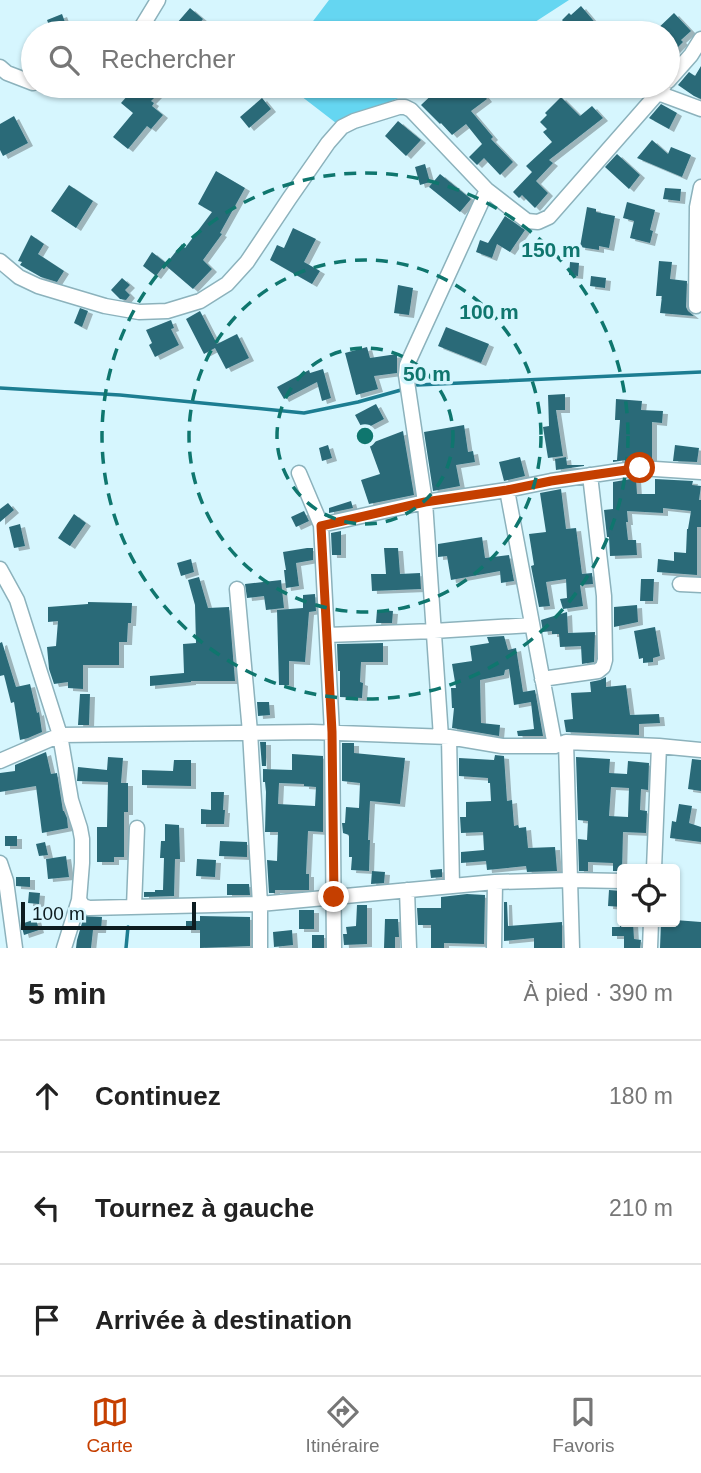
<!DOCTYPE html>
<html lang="fr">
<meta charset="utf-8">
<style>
:root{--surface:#fff;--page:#f2f2f2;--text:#222;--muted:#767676;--line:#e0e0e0;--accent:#c53f00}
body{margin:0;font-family:Helvetica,sans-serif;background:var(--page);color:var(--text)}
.controls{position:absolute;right:21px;bottom:21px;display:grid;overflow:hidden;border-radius:7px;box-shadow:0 2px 5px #0004}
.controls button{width:63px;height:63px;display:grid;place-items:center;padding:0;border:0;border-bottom:2px solid var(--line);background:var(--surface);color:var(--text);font:35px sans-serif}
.scale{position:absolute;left:21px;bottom:18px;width:175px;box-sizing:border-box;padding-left:7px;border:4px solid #0d1c20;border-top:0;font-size:19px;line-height:24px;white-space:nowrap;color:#0d1c20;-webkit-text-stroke:5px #d6f6fe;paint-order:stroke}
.stop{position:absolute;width:21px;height:21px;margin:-16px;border:5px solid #c53f00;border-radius:50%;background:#fff}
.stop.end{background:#c53f00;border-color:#fff;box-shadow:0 2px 7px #0008}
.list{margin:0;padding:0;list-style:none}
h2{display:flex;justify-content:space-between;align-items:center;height:91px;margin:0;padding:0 28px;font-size:30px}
h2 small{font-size:23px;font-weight:400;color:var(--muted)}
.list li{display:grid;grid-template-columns:46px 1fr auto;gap:21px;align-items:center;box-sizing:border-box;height:112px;padding:0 28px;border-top:2px solid var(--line)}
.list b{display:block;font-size:26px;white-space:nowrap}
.list em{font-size:23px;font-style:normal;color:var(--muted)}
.icon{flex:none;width:38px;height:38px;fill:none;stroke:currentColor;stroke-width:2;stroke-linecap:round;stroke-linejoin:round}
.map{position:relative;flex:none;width:701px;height:948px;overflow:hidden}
.search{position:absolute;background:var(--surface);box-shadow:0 2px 5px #0004;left:21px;right:21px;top:21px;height:77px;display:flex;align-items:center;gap:18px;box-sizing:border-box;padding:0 24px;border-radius:38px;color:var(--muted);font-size:26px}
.sheet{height:427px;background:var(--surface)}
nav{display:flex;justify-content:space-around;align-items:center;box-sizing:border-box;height:98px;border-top:2px solid var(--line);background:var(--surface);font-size:19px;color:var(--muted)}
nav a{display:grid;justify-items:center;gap:4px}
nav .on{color:var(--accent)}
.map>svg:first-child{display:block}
.green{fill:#65d6f1}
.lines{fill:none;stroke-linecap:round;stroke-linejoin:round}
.stream{stroke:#1c7d91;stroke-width:3.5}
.building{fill:#2b6a78;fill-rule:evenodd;filter:url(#shadow)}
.street-casing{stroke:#8cb2bc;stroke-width:17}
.street{stroke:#fff;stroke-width:14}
.route{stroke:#c53f00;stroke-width:9}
.ring{fill:none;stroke:#0f766e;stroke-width:3.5;stroke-dasharray:12 9}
.centre{fill:#0f766e;stroke:#d6f6fe;stroke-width:3.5}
.ring-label{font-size:21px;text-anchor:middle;font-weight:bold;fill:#0f766e;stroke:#d6f6fe;stroke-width:7;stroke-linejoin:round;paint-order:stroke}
</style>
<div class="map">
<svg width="701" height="948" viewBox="0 0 701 948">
<defs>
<filter id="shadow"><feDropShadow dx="5" dy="3" stdDeviation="0" flood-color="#0004"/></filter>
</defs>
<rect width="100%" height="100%" fill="#d6f6fe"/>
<path class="green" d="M329 0H569L518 33H304Z
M288 86H429L336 123Z"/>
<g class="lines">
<path class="stream" d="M417 385 701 372
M0 388 120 395 304 413 358 402 401 390
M126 948 128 927"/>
</g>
<path class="building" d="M581 6 604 33H573L562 20 569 13 571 15Z
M190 8 203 19 200 23 212 33H188L177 23Z
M674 13 691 31 681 40 683 42 668 57V33H653Z
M62 14 69 33H52L47 20Z
M701 66V99L694 96 678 85 689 72 695 76Z
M462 86H477L487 99 471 111 493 137 491 139 513 162 500 175 484 158 477 165 469 157 482 144 466 124 452 135 441 123 440 124 421 105 439 88 448 98Z
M135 87 144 95 150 89 157 95 151 101 154 103 152 106 163 115 151 129 147 126 128 149 113 137 133 113 121 103Z
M561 97 580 116 592 106 603 118 549 160 553 163 536 181 548 193 535 208 522 195 519 198 513 192 532 172 526 166 552 142 543 132 547 129 540 122 547 115 545 113Z
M262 98 271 109 249 128 240 117Z
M661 104 677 113 669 129 649 118Z
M14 116 28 143 3 156 0 150V124Z
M398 121 421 140 406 156 385 136Z
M652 140 668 154 671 147 691 155 682 177 637 158Z
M617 154 640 175 629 189 605 167Z
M425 164 430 182 420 185 415 167Z
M216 171 245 188 220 233 222 234 203 260 212 269 193 289 165 265 182 244 185 248 212 212 198 204Z
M440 174 471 199 460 212 429 187Z
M69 185 93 201 76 228 51 211Z
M665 188 681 189 680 201 663 199Z
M627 202 655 210 650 230 653 231 650 243 630 238 634 221 623 218Z
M587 207 596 209V212L615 216 609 248 599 246V250L580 247Z
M505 216 525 230 510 252 497 244 492 258 476 252 480 240 488 243Z
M293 228 316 239 304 262 320 271 312 284 270 260 277 245 284 248Z
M31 235 44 244 38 254 64 271 57 282 41 277 20 265 22 262 18 261Z
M152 252 166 263 156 276 143 266Z
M659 261 672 262 670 279 687 281 686 307 688 311 694 316 660 313 662 296H656Z
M570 262 579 263 578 276 569 275Z
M591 276 606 278 605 288 590 286Z
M122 278 130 285 125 290 130 295 126 300 120 299 111 290Z
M398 285 413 288 409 315 394 313Z
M80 308 88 311 82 327 74 323Z
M200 311 217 344 237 334 249 358 226 369 215 348 204 354 186 319Z
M171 320 174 328 171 329 179 345 155 357 149 345 152 343 146 330Z
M446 327 489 344 481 363 438 346Z
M367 347 370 358 397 354V373L374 376 378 389 356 395 345 353Z
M323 369 331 398 322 401 317 382 284 399 277 387 309 370 310 373Z
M565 394V410H556L563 456 548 458 543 427 549 426 548 395Z
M616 399 642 401 641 410 663 411 662 423 652 422V459L639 458 613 462V460H617L620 420H615Z
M376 404 384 419 363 430 355 415Z
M464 425 468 452 473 451 475 462 456 465 460 486 433 491 424 432Z
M403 431 414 495 369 504 361 480 380 474 369 444Z
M328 445 332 458 322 461 319 448Z
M675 445 699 448 697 462 673 461Z
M520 457 525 476 504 481 499 462Z
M566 457 567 465H584V466L556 470 555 459Z
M636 478 637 494H655V479L693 481 692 485 701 486 699 500H701V527H697V575L657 572 658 559 674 561V552L686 553 687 529H688L691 511 663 508V513L627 511 628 522H626L628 540H636L637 555 610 556 609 537H607L604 510 613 509V482Z
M561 489 566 529 576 528 582 574 592 573 593 584 580 585 583 606 563 609 560 599 567 598 566 579 546 582 550 606 539 607 531 566 534 565 529 534 546 532 540 493Z
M351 501 353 508 329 513V508Z
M8 503 14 510 0 522V509Z
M304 511 309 521 296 527 291 517Z
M74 514 86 523 70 546 58 538Z
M20 524 25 546 14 548 9 527Z
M341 531V555H332L331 533Z
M482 537 485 558 509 555 514 581 501 583 500 571 451 580 447 556 438 557V544Z
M307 548H313V560L296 563 299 586 286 588 284 570H286L283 552Z
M384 548H398L400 574 420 573 421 589 372 591 371 574H386Z
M191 559 194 572 181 576 177 563Z
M199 577 208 608 229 607 235 681H191V682L150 686V676L184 673 183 644 196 643 195 605 188 580Z
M641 579H654L653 601H640Z
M281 580 284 608 266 610 264 596 247 598 245 584Z
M315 594 316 611 309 612 305 662 289 661V685H279L277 610 303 608V595Z
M88 602 132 603 131 623H128L127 642H119V665H83V689L68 688V682L54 684 49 669 47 647 56 646 58 621 48 622V607L88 604Z
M637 605 638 622 614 627V607Z
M377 610 393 611 392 623H376Z
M567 612 568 633 595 632 594 662 582 664 581 646 560 647 559 634H552V631L543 632 541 620Z
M655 627 660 656 653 658V662L643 663V658L639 659 634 631Z
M504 636 508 650 516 648 523 692 535 690 543 736H518L517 731 534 729 531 702 514 705 509 669 505 670 504 675 480 680 481 723 500 725 499 736 452 728 454 708H452L451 688H456L452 664 472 661 470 646 489 643 487 637Z
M2 642 16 687 30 684 37 713 39 712 42 732 28 738 20 740 14 702 11 703 4 675 0 676V643Z
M383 643V662H361L360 682 363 683 362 698 340 697V671H338L337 644Z
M606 677V687L626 685 630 715 659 714 660 723 639 724V735L566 732 564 720 573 719 571 693 591 692 590 682 600 680Z
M80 694H90L89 725H78Z
M257 702H269L270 715 258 716Z
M260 742H266V766H262Z
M342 743H354V753L405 758 400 804 370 801 368 840H370L369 871 351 870 352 857H349V835L343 833 342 823H345L346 807 359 808 360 783 342 781Z
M46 752 51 774 57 773 63 811H64L67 818 68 828 42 833 36 786 0 792V773L15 771V765Z
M292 754 323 756V832L308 831 306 874H309V890H275V893H269L267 860 277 861 278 832H265L266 792 265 782H263V769L292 770ZM279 783 304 784V786L316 787 315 806 278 804Z
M495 755 504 756 507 801 512 800 514 826 518 825 519 828 526 827 528 848 555 847 557 871 527 872 526 866 487 870 486 861 461 863V852L484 850 483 832 461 833 460 817H466V802L491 801 490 783H488V778L459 776V758L494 760Z
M108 757 123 758 121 783H128V812H124V857H114V862H97V827H107L108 782 77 781 78 767 107 770Z
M576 757 610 759 609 773 627 774 628 761 649 763 648 790 641 789 640 810 647 811 646 833 623 832 622 871H613V863L588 862V871H579L578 839 587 840 588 821 578 820ZM611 787 629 788 628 817 609 816Z
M692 759 701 760V791L688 789Z
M174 760H191V786L142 785V770L173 771Z
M211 792H224L223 810H225L224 824H201V809L211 810Z
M679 804 692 806 689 823 701 827V842L670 838 672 821 676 822Z
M165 824 179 825 180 859H175L174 896 144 897V892H155V890H163L164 858H160L161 841H165Z
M5 836H17V846H5Z
M220 841 247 842V857L219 856Z
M45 842 48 855 39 856 36 844Z
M66 856 69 877 48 879 46 859Z
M197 859 216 860 215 877 196 876Z
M442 869V877L431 878 430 870Z
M372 871 385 872 384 883 371 884Z
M16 877H30V887L16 886Z
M227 884H249L250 895H227Z
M609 890 622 891V907L608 906Z
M29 892 40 893 39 904 28 903Z
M467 894 485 895 484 944 444 943V948H431V925H418L417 908H441V897Z
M504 902H507L508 926 562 922V948H534V938L504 941Z
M357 905H367V944L344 945 343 934H347L346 927 356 926Z
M299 910H314V929H299Z
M84 916 102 917 101 930H93L91 948H76L77 940Z
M200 916 250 917V946L200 948V930H186V921H200Z
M36 919 39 930 24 935 21 924Z
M385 919H398L399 937H395V948H384Z
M675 920 701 922V948H660L661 922H675Z
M620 922H633L634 939 641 940 640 948H624V936H612V927H620Z
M292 930 293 945 274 947 273 932Z
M312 935H324V948H312Z"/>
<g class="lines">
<g class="street-casing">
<path id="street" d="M138 33 158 0
M0 67 7 73 33 83
M668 81 691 55 701 39
M46 86H69
M658 93 701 109
M0 261 19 277 38 286 105 306 139 312 167 311 200 301 227 284 247 262 289 199 328 143 342 127 354 121 399 107H405L411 110 487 190 527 221 538 222 549 217 664 86
M696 306 697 207 701 187
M299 473 321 525 332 732 334 948
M507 490 555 746
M321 525 425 502 507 490 551 481 640 468 701 472
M0 569 17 600 60 735 71 800 80 828 82 839V863L79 900 83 906 89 908 260 904V948
M680 584 701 585
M237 589 250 732 260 904 495 882 570 880 622 881
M327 635 434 631 532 625
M542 679 598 671 603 667 605 660 604 596 590 475
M441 737 425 502 406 375 407 365 411 356 487 190
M449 737 452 886
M566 742 572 948
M0 761 60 735 312 732 449 737 502 746H555L566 742 659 746 701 750
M0 863 6 881 15 948
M654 869 659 746
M407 890 409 948
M134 907 137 828
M64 948 79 900
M494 948 495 882
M650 948 651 922"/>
</g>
<use href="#street" class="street"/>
</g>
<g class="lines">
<path class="route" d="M334 897 332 732 321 526 425 502 507 490 551 481 640 468"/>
</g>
<g class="ring">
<circle cx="365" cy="436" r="88"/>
<circle cx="365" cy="436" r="176"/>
<circle cx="365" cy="436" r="263"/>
</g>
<circle cx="365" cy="436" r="10" class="centre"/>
<g class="ring-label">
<text x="551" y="257">150 m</text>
<text x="489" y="319">100 m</text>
<text x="427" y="381">50 m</text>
</g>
</svg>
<div class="controls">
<button><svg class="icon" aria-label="locate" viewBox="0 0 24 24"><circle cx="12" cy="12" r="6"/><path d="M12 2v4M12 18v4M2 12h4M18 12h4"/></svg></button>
</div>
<div class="scale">100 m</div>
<div class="stop" style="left:640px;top:468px"></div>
<div class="stop end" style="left:334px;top:897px"></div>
<div class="search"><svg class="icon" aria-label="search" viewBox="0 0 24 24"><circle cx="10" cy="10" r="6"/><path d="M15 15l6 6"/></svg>Rechercher</div>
</div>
<section class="sheet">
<h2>5 min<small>À pied · 390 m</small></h2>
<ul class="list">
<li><svg class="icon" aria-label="ahead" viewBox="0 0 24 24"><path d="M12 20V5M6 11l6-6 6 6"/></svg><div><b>Continuez</b></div><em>180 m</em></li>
<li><svg class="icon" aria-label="left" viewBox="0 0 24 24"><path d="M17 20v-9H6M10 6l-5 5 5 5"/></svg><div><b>Tournez à gauche</b></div><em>210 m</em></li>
<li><svg class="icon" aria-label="arrive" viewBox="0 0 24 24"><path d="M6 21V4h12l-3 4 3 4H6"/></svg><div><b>Arrivée à destination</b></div></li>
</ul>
</section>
<nav>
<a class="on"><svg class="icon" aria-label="map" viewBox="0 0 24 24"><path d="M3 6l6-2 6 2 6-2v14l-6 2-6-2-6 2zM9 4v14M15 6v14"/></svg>Carte</a>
<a><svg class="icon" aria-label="directions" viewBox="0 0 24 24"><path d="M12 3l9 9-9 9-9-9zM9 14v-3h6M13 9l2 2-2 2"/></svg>Itinéraire</a>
<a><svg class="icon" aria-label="saved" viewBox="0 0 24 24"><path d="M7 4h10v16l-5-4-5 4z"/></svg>Favoris</a>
</nav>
